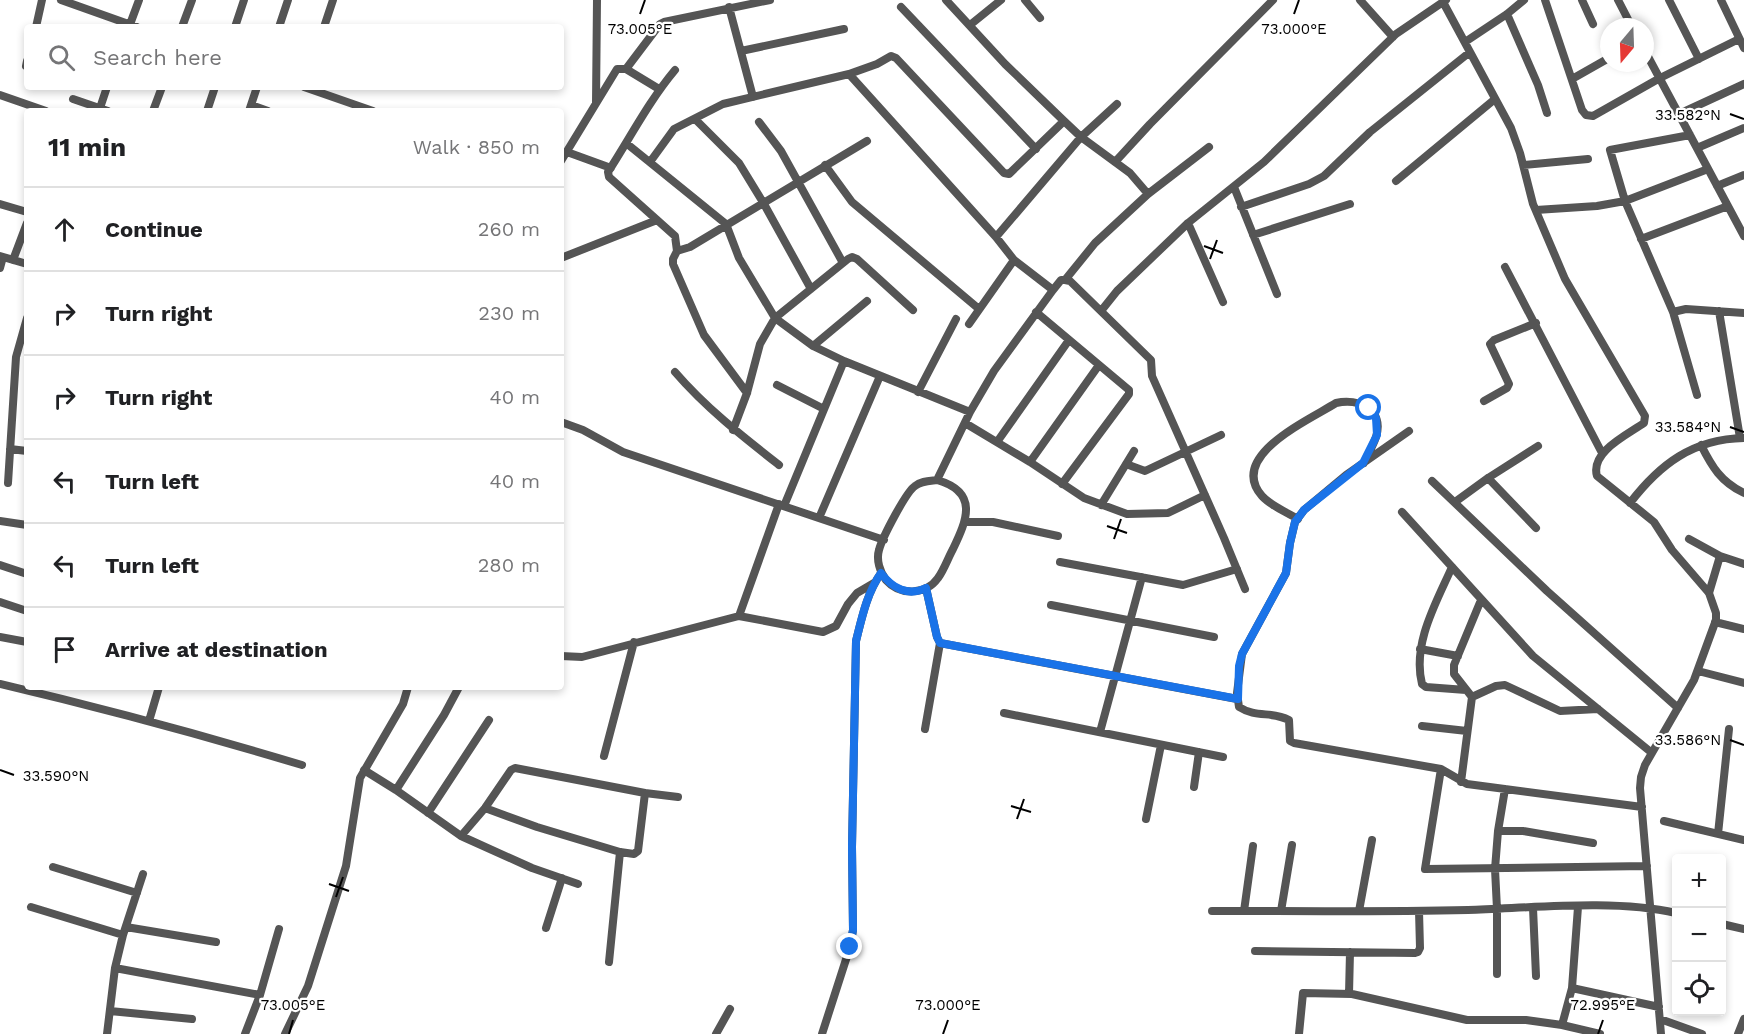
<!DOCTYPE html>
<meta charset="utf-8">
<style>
:root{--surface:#fff;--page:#f2f2f2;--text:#202124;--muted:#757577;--line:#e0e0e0}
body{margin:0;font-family:"Work Sans",sans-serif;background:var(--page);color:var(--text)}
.controls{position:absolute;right:18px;bottom:18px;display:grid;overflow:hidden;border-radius:6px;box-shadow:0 3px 9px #0003}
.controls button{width:54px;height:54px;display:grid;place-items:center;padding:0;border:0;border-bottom:2px solid var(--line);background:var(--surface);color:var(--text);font:30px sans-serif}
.compass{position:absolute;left:1600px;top:18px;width:54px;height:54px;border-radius:50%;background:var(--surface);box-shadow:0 3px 9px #0003;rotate:199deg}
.stop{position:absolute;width:18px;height:18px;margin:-14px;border:4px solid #1a73e8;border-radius:50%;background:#fff}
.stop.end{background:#1a73e8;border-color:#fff;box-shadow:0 2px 6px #0008}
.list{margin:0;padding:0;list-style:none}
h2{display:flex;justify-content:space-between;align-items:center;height:78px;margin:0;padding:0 24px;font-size:26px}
h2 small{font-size:20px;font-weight:400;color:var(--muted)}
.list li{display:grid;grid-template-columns:39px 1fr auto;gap:18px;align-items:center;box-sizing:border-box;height:84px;padding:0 24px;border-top:2px solid var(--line)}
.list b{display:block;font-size:22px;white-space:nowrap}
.list em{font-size:20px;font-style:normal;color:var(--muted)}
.icon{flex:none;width:33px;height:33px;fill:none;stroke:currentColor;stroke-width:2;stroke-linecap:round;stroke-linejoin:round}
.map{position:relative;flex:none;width:1744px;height:1034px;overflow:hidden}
.search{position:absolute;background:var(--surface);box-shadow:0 3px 9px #0003;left:24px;top:24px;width:540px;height:66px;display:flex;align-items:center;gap:15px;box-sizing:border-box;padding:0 21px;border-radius:6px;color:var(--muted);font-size:22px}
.panel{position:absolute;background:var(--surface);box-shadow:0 3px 9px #0003;left:24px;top:108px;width:540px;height:582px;border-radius:6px}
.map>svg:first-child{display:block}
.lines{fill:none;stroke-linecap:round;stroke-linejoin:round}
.street{stroke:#555;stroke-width:8}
.route{stroke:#1a73e8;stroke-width:8}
.ticks{fill:none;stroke:#000;stroke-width:2}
.ticks-label{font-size:15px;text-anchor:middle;fill:#000;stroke:#fff;stroke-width:4.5;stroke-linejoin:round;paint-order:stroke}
</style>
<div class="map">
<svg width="1744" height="1034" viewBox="0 0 1744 1034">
<rect width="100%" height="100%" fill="#fff"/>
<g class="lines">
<path class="street" d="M61 0 137 27
M946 0 1005 64 1064 121 1081 137 1130 173 1148 194
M1025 0 1040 18
M1360 0 1393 37
M1545 0 1582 110 1586 115 1593 116 1660 78 1739 39
M1582 0 1593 24
M1618 0 1632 27
M1669 0 1699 59
M1721 0 1744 48
M1443 2 1511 128 1520 153 1533 204 1565 279 1645 416 1644 423C1627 435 1590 452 1597 476L1654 522 1672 550 1709 593 1716 613V620L1694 680 1645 765 1641 777 1640 788 1661 1034
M729 7 753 97
M901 7 1036 149
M1507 14 1538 85 1547 113
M970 25 1001 0
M36 27 42 0
M129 27 139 0
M182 27 192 0
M235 27 244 0
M279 27 288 0
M324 27 333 0
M1465 42 1507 14 1524 0
M741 51 844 29
M1645 51 1744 236
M26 66 27 61
M626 69 660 24 664 22 770 0
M675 70C649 101 630 138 608 172L609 177 675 236 677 251 673 259V264L704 335 747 393
M849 74 996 237 1014 260 1053 290
M1572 79 1609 58
M304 87 373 111
M0 95 46 111
M73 99 108 111
M596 103 597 0
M251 105 268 111
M100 108 107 87
M153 111 162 87
M207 111 215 87
M249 111 257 87
M1679 114 1744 84
M695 119 739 163 764 204 811 289
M759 122 781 151 843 263
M626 143 726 224 739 258 775 318 813 346 844 361 970 412
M1697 148 1744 128
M567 152 611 168
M561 161 617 69H626L659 89
M650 162 674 129 723 104 849 74 877 64 891 56 896 58 1004 173 1009 174 1064 121
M1115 162 1150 124 1273 0
M825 165 852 202 979 309
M1523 165 1588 159
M1396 181 1495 99
M1717 186 1744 175
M1234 187 1277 294
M0 204 27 212
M1241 207 1309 184 1324 176 1370 132 1470 52
M1536 210 1597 206 1625 201 1610 150 1690 135
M1188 223 1223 302
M1253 235 1350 204
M996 237 1081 137 1117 104
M1641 239 1728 206
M677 251 690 247 867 141
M0 256 27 264
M561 258 657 220
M13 260 27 223
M1505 267 1602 453
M0 268 3 257
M1065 280 1070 281 1151 360 1152 376 1224 538 1245 589
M1101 311 1117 291 1188 223 1264 162 1396 34 1446 0
M1719 311 1740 438
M1036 312 1129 390V394L1062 484
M1673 312 1686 309 1744 313
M969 324 1014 260
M813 346 867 301
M675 372C706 408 742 436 779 465
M777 385 824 409
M918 392 956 319
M1697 395 1673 312 1625 201 1708 169
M1484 401 1507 388 1509 384 1490 344 1494 340 1536 323
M561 422 583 430 623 452 884 540
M965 423 1030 462 1084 498 1127 514 1168 513 1205 495
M733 430 747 393 760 344 775 318 848 259 852 257 857 259 913 310
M1409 431 1346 475 1304 510 1295 522 1290 543 1286 573 1242 654 1237 693 1239 707C1256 718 1272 711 1289 720L1290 741 1294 743 1441 769 1467 784 1642 807
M997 442 1069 340
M1701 445C1712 467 1721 482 1744 493
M10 449 27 451
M1030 462 1099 365
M1126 464 1145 471 1221 435
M1488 478 1536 528
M937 480 970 412 994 371 1053 290 1061 280H1065L1095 243 1148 194 1209 147
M937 480C979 492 967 520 953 549 948 558 944 570 938 578 926 595 900 596 886 580 880 572 876 560 879 550 882 538 906 492 915 486 921 481 929 481 937 480Z
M1432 481 1547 591 1678 708
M8 483 16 357 27 318
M1455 502 1488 478 1538 446
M1630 503C1660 464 1693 439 1744 438
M1101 505 1134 451
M784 506 844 361
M1402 512 1533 656 1652 753
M819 518 880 376
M1298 519C1286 512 1271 506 1262 496 1227 456 1309 420 1336 403 1358 398 1385 409 1376 437 1373 446 1368 454 1364 463
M0 521 27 525
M966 522H993L1058 536
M1689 539 1720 556 1744 564
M1060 562 1183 585 1237 569
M0 565 27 574
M1452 567C1436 603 1412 644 1422 684L1426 687 1466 690
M926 588 937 637 940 643 1237 699
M1709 593 1720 556
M0 602 27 611
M1051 605 1214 637
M739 616 779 504
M1715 622 1744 629
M0 637 27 642
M1420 649 1458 656
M561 656 582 657 739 616 823 632 836 626 848 604 857 593 874 583
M1698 671 1744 683
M0 684C102 708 202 735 302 765
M1472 697 1496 686 1505 685 1560 711 1598 709
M1004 713 1223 757
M149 721 159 687
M1422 726 1467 731
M925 729 940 643
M1100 732 1142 577
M604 756 634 642
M1441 769 1425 869 1647 866
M364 770 396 790 461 836 532 868 578 884
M1461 782 1472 697 1454 674V665L1481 600
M1194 787 1199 752
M396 790 444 715 459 687
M645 793 678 797
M428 813 489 720
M1146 819 1161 745
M1664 821 1744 840
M1498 831H1523L1593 843
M1718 834 1729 729
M461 836 485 808 511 770 515 768 645 793 638 851 634 854 620 852 537 827 485 808
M53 867 137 893
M31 907 123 935
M1533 908 1536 976
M1212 911C1297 911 1382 912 1468 910 1532 908 1615 899 1676 913
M1244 911 1253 846
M1281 911 1292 845
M1359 911 1372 840
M1722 924 1744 929
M126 927 216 942
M546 928 562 878
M1255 951 1415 953 1418 952 1420 948 1419 911
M609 962 620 852
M115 968 260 995
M1497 974V909L1495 869 1498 831 1505 789
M1572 988 1659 1007
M1349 994 1350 952
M110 1011 192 1019
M1660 1019 1702 1034
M1562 1025 1572 988 1578 907
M107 1034 115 968 123 935 143 874
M245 1034 260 995 279 929
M285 1034 308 986 346 866 360 778 403 704 408 687
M716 1034 730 1009
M822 1034 850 947 853 930 852 847 856 641C862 617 867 593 881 573
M1299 1034 1303 993 1352 994 1467 1020H1526L1562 1025 1600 1034
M1738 1034 1744 1019"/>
</g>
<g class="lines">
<path class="route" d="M850 947 853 930 852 847 856 641C862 617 867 593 881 573 892 588 908 597 926 588L937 637 940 643 1238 699 1239 666 1242 654 1286 573 1290 543 1295 522 1304 510 1363 463 1377 435 1376 418 1369 408"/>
</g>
<path class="ticks" d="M640 14 645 0M1294 14 1299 0M1730 114 1744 119M1204 246 1223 253M1210 259 1217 240M1730 427 1744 432M1107 526 1127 533M1114 539 1121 519M1730 740 1744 745M0 770 14 775M1011 806 1031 812M1017 819 1024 799M329 884 349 891M336 897 343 877M289 1034 293 1020M943 1034 948 1020M1598 1034 1603 1020"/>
<g class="ticks-label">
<text x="640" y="34">73.005°E</text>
<text x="1294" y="34">73.000°E</text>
<text x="1688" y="120">33.582°N</text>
<text x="1688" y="432">33.584°N</text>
<text x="1688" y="745">33.586°N</text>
<text x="56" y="781">33.590°N</text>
<text x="293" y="1010">73.005°E</text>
<text x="948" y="1010">73.000°E</text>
<text x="1603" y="1010">72.995°E</text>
</g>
</svg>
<div class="controls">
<button>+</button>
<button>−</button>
<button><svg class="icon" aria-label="locate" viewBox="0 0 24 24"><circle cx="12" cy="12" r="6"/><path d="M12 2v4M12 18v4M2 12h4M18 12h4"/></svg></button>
</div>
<svg class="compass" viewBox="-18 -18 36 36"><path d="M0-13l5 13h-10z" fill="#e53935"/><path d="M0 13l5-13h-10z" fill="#757577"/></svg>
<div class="stop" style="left:1369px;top:408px"></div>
<div class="stop end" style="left:850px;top:947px"></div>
<div class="search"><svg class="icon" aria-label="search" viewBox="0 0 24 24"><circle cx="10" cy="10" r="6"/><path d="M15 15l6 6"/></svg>Search here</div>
<section class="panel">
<h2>11 min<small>Walk · 850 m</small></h2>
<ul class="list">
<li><svg class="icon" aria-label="ahead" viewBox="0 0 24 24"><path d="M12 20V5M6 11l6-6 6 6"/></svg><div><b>Continue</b></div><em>260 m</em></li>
<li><svg class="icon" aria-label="right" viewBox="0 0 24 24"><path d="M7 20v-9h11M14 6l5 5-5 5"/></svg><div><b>Turn right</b></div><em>230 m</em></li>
<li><svg class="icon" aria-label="right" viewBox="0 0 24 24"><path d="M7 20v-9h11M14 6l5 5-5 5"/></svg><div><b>Turn right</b></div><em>40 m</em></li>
<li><svg class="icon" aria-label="left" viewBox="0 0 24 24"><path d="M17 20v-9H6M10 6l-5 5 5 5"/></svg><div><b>Turn left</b></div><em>40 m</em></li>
<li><svg class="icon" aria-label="left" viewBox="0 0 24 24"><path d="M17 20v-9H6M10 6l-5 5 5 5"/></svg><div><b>Turn left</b></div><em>280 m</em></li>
<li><svg class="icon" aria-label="arrive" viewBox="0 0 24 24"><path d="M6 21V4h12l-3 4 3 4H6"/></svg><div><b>Arrive at destination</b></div></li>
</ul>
</section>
</div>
